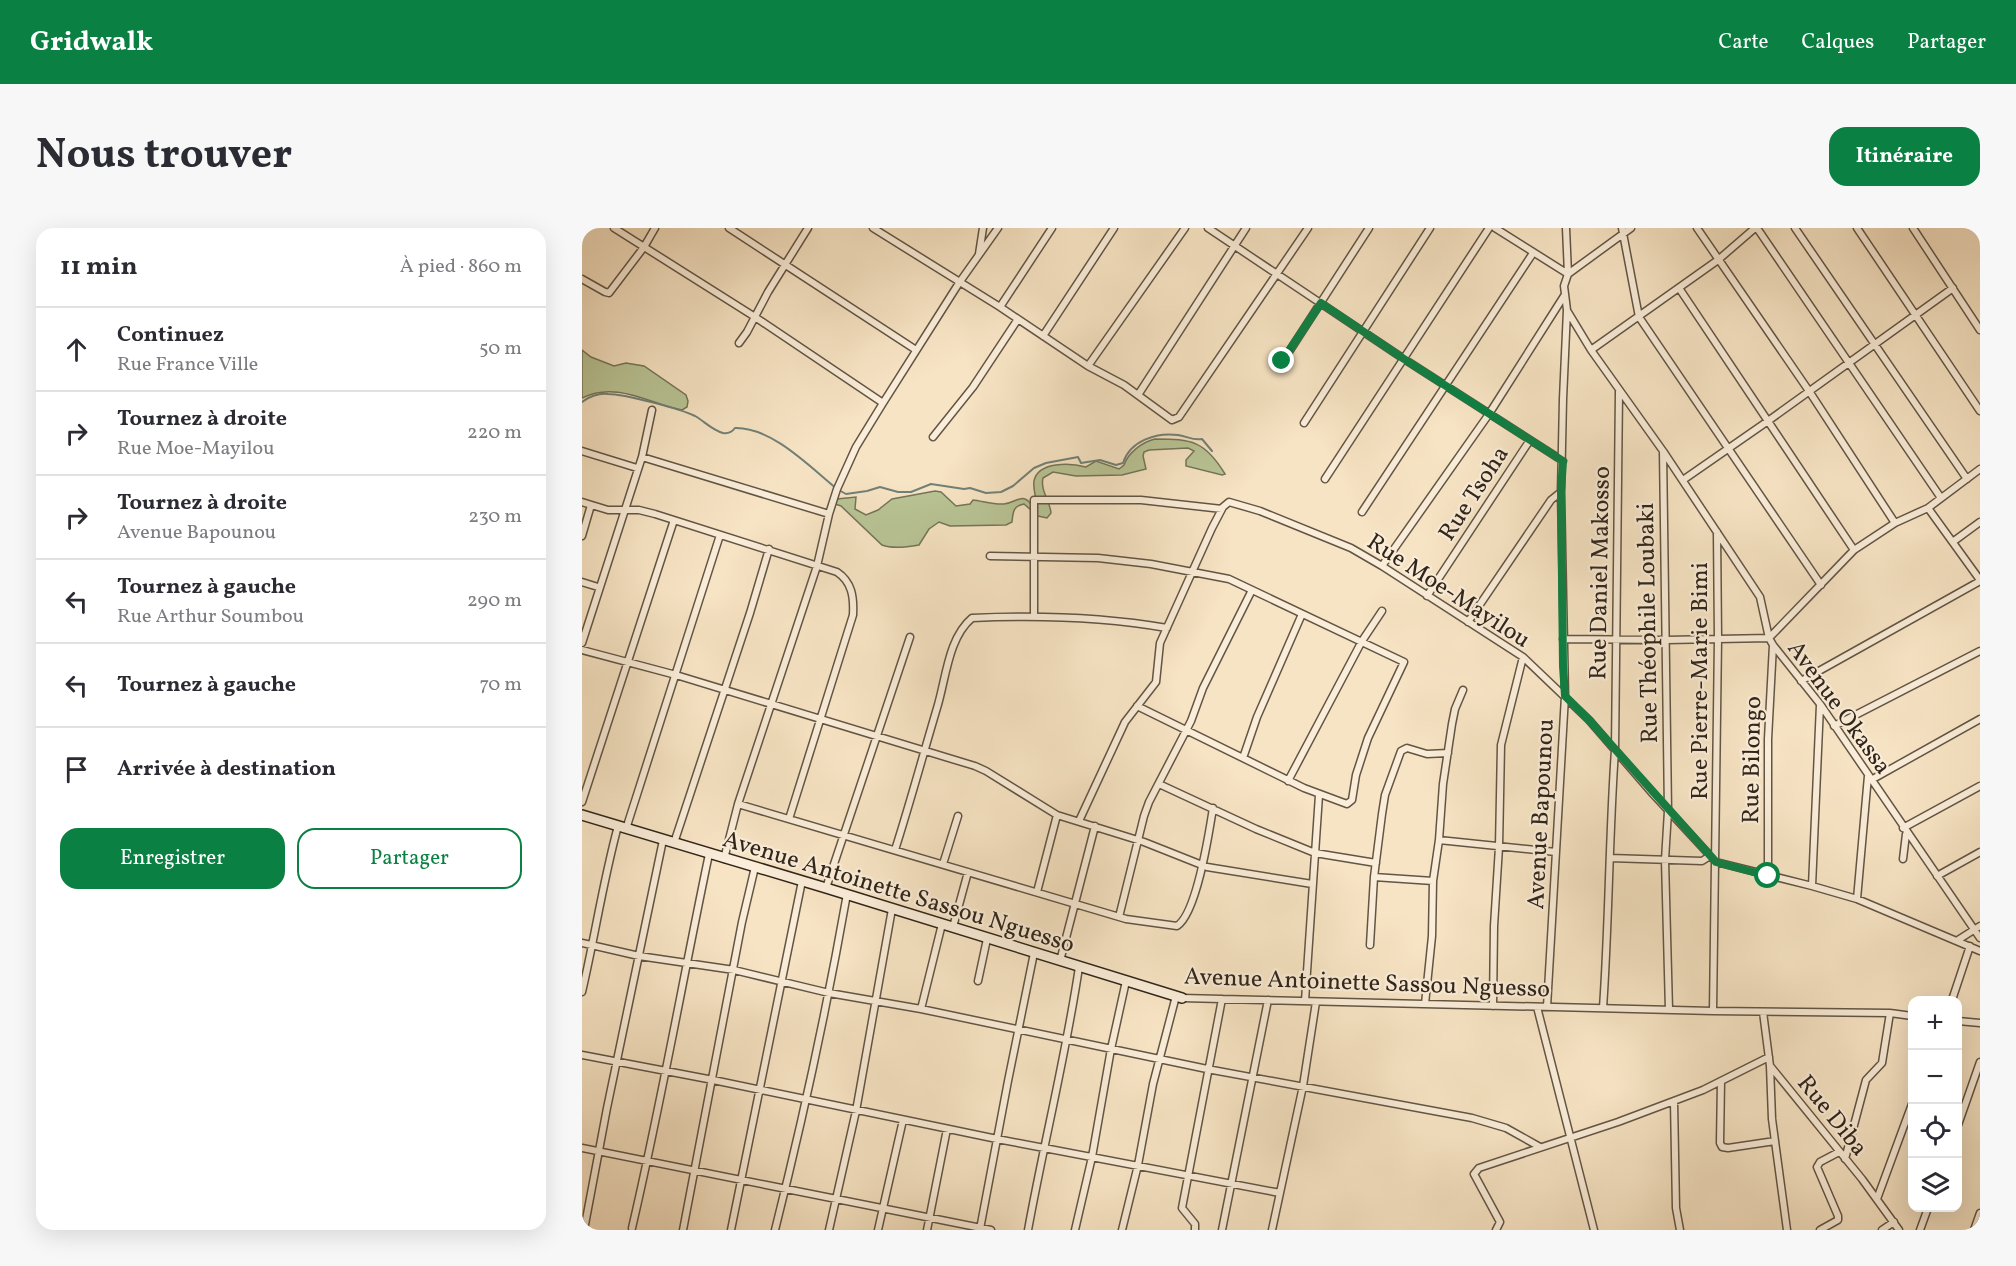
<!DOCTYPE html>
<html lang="fr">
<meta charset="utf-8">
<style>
:root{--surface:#fff;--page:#f7f7f7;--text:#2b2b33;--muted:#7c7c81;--line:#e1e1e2;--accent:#0b8043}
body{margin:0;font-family:Vollkorn,serif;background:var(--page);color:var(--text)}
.controls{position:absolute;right:18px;bottom:18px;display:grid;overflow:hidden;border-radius:12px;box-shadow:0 6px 24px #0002}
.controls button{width:54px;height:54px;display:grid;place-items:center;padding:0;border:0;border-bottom:2px solid var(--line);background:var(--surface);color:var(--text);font:30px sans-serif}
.stop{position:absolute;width:18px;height:18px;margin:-14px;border:4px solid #0b8043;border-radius:50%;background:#fff}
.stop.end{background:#0b8043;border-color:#fff;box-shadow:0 2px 6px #0008}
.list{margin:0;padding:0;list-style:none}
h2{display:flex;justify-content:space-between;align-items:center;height:78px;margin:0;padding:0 24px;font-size:26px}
h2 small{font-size:20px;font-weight:400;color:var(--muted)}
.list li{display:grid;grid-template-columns:39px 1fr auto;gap:18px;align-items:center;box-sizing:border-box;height:84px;padding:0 24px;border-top:2px solid var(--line)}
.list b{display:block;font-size:22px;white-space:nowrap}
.list p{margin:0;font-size:20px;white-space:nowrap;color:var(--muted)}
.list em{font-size:20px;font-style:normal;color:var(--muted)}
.actions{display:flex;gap:12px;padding:18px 24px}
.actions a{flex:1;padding:14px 0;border:2px solid var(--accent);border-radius:18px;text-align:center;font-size:21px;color:var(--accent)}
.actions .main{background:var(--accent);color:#fff}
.icon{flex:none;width:33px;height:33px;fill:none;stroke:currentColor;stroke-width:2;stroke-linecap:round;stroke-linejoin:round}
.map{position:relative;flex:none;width:1398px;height:1002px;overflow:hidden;border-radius:18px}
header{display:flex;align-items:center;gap:36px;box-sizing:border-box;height:84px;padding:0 30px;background:var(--accent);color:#fff}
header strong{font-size:28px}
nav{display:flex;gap:33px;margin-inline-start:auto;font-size:21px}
.intro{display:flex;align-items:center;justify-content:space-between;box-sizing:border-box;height:144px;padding:0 36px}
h1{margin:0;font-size:42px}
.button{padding:15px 27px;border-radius:18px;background:var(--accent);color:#fff;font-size:21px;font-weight:700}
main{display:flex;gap:36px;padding:0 36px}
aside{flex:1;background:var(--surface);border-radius:18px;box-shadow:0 6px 24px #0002}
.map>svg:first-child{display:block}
.green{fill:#b9c596;stroke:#747558;stroke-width:1.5}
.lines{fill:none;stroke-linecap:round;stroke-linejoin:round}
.stream{stroke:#718178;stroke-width:2}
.street-casing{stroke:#625544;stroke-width:9}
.secondary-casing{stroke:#30251a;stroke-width:12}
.street{stroke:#faedd9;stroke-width:6}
.secondary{stroke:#faedd9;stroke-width:9}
.route{stroke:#0b8043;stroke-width:8}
.labels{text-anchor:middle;stroke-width:4.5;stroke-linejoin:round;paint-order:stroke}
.street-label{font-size:24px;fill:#30251a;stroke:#faedd9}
</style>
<header>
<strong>Gridwalk</strong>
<nav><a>Carte</a><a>Calques</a><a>Partager</a></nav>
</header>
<div class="intro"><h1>Nous trouver</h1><a class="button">Itinéraire</a></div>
<main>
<aside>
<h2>11 min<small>À pied · 860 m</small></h2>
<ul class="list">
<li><svg class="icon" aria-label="ahead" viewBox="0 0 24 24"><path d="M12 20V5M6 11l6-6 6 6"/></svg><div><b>Continuez</b><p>Rue France Ville</p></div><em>50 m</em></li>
<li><svg class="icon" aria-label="right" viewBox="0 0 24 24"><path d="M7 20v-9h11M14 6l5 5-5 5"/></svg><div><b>Tournez à droite</b><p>Rue Moe-Mayilou</p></div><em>220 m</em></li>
<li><svg class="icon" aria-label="right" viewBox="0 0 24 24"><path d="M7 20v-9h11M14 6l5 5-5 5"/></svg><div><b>Tournez à droite</b><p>Avenue Bapounou</p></div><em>230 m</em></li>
<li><svg class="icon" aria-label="left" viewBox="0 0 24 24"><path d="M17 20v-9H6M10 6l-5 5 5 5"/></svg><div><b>Tournez à gauche</b><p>Rue Arthur Soumbou</p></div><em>290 m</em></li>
<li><svg class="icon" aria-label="left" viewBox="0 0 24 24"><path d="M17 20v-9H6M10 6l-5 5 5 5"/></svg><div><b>Tournez à gauche</b></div><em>70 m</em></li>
<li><svg class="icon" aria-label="arrive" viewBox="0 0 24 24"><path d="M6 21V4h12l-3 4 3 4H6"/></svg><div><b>Arrivée à destination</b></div></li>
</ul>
<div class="actions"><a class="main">Enregistrer</a><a>Partager</a></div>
</aside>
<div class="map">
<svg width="1398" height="1002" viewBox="0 0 1398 1002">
<rect width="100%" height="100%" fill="#f7e4c4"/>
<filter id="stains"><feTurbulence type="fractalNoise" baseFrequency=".00333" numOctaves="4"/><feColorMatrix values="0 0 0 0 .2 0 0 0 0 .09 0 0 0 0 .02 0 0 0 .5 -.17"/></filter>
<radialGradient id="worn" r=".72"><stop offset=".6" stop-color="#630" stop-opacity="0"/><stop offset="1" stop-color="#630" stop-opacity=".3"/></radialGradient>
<path class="green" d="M0 122 9 129 32 138 44 135 62 138 104 167 106 173 105 179 100 182C66 175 34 153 0 170Z
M573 211C610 211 623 213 643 246L640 247 604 238V232L612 223 606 220 567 222 562 224 561 228 564 241 540 247 494 248 471 244 461 250C458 262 468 273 469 285L465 290 456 288 442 276C431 278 431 284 430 294L424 297 368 298 357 294 347 301 337 317C326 319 310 321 300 317L259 278 253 276 255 271 274 269 273 281 284 287 296 282 310 271 353 263 359 264 374 278 388 276 391 272C400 273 413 277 422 276 434 275 440 264 449 276L454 272C453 266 451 259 452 253 456 233 489 235 504 239L514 233 537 241 542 237C546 225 560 214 573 211Z"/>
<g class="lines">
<path class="stream" d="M0 174C6 169 16 165 26 166 42 166 99 181 113 188 122 193 130 202 141 205 147 206 150 204 153 200 190 199 228 239 255 261L264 266 285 263 298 259 316 264H329L349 256 382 261 388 260 404 265 419 264 431 258 452 240 464 235 496 229 499 235 518 232 534 237 541 235C548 213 574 204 596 207 604 208 612 213 620 211L630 223"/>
<g class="street-casing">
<path id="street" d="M32 0 173 89 301 175
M147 0 334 122
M291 0 418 79 506 138 542 157 590 192 597 189 726 0
M626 0 822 131 981 233
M913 0 986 46 1049 0
M1040 0 1057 89 1239 357
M1115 0 1227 163 1313 295
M1175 0 1359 270
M1213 0 1385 251
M1275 0 1398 183
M1331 0 1398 102
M397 26 401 0
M0 51 23 64 27 65 62 19 73 0
M1097 60 1272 322
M418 79 470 0
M986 84 1009 122 1081 223 1178 369 1187 410 1191 417 1238 476 1398 710
M461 108 532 0
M157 115 165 104 186 64 226 0
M1009 122 1136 32 1173 0
M701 133 787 0
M506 138 603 0
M556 167 664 0
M722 195 848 0
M351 209 391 159 436 91
M0 223 55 240
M1081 223 1086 583 1083 632 1087 782
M60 229 247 286
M743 251 907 0
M1101 252 1186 193 1371 60
M0 274 26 282H57L73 286 255 344C270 354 272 369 271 387L207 591
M1346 280 1398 352
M780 284 951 25
M0 308 9 277
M1372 313 1398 294
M408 328 516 330 569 336 647 351 822 434 786 510 774 547 770 572 765 576 722 560 555 478
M800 338 907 186 982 68
M0 354 16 359
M845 368 948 212
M452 389V272H559L640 281
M886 394 969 272 979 264
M1187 410 1272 322 1313 295 1346 280 1398 241
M981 411 1085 412 1187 410
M0 415 60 229 70 182
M0 422 94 447 393 538 404 543 475 587 562 614 625 639 730 656
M1219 453 1398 353
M1252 498 1398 423
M661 530 675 489 720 386
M1289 552 1398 491
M706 553 780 413 800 383
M577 556 674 601 733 625 794 635
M0 574 92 292
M156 576 544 691 595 698C615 685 627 605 631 580
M497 593 543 494 574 454 578 415 630 300 641 279 647 274 678 283 769 320 800 338 941 429 1007 492 1071 566 1134 634 1230 658 1275 671 1398 723
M1321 600 1398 558
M44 601 138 307
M857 612 974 624
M92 615 168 385 187 321
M313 622C328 575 341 527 355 480 364 451 366 410 390 390 455 387 521 389 585 400
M1028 630 1120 633 1128 628
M142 631 156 576 235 338 247 286 255 261 274 219 301 175 377 55 416 0
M1321 631 1324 606
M361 636 376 588
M1186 648V511L1191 417
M1355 648 1398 624
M792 649 851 653
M1230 658 1238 477
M244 660 328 409
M455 664 475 587
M1275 671 1286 548
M537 689 562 588 567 574 609 493 621 460 670 362
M371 699 386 644
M1376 712 1398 698
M0 715 57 728 152 742 247 765 339 781 625 841 890 890 924 900 958 919
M788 717 792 649 800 586 803 567 819 523 825 520 845 526 866 525
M478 733 513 598
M396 753 405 711
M0 764C13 708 21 653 36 598
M600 770 1131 783 1308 785 1330 788
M1370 772 1388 718
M723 773 737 567
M843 776 850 708 851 653 857 612 861 556 870 496 873 481 881 462
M911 778 912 698 917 619 919 517 941 429
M955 779 1012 1002
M965 779 983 468 979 264 981 171 985 82 982 58 986 46 984 0
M1021 780C1027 694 1027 608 1033 522L1037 163
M339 781 360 696
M1131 783 1136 411 1135 304
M1181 784 1188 838 1190 891 1205 1002
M1376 793 1398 795
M0 827 131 852 415 911 698 965
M1189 839 1280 951 1317 1002
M1139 853 1138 915 1140 919 1146 920 1193 913
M1092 873 1094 980 1098 1002
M1376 897 1398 834
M0 920 409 1002
M1263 931 1284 852 1300 835 1308 785
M1295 971 1330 876
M50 1000C79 876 101 750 127 626
M398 1001 426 853 452 725
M2 1002 25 880 81 612
M101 1002 160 694 173 639
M149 1002 220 653
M193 1002C221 891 245 779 265 666
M247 1002 274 883 310 681
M296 1002 321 892
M345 1002 365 901
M446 1002C462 914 484 827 497 739
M493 1002 510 929 529 821 544 753
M540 1002 556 937 571 856 594 768
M613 1002V996L600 980 640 771
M640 1002 686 772
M690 1002 721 858 734 774
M914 1002 918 994 892 946 897 940 1036 894 1121 862 1187 829
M1238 1002 1256 992V988L1235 939 1238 934 1257 924
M1300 1002 1312 994
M1338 1002 1346 980
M1392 1002 1398 985"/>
</g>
<g class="secondary-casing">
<path id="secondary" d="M0 587 244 660 600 770"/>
</g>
<use href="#street" class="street"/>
<use href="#secondary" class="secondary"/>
</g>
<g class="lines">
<path class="route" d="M700 133 739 75 822 131 981 233 979 264 981 438 983 468 1007 492 1134 634 1186 648"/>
</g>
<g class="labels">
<g class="street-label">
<text transform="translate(891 265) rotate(-57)" y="8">Rue Tsoha</text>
<text transform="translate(1017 345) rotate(-89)" y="8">Rue Daniel Makosso</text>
<text transform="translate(867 362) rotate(33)" y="8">Rue Moe-Mayilou</text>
<text transform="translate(1065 395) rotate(-91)" y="8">Rue Théophile Loubaki</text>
<text transform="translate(1117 453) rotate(-90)" y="8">Rue Pierre-Marie Bimi</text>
<text transform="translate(1258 479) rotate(54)" y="8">Avenue Okassa</text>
<text transform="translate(1169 532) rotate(-89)" y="8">Rue Bilongo</text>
<text transform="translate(958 586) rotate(-87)" y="8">Avenue Bapounou</text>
<text transform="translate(317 663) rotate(17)" y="8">Avenue Antoinette Sassou Nguesso</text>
<text transform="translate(785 754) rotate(2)" y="8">Avenue Antoinette Sassou Nguesso</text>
<text transform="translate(1251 887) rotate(51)" y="8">Rue Diba</text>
</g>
</g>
<rect width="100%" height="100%" filter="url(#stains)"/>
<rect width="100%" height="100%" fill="url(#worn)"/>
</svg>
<div class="controls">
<button>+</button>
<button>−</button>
<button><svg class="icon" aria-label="locate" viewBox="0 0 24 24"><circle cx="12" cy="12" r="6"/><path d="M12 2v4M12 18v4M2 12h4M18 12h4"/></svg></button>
<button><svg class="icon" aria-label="layers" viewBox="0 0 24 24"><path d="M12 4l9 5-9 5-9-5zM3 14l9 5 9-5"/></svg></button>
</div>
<div class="stop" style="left:1186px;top:648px"></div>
<div class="stop end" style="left:700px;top:133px"></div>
</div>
</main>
